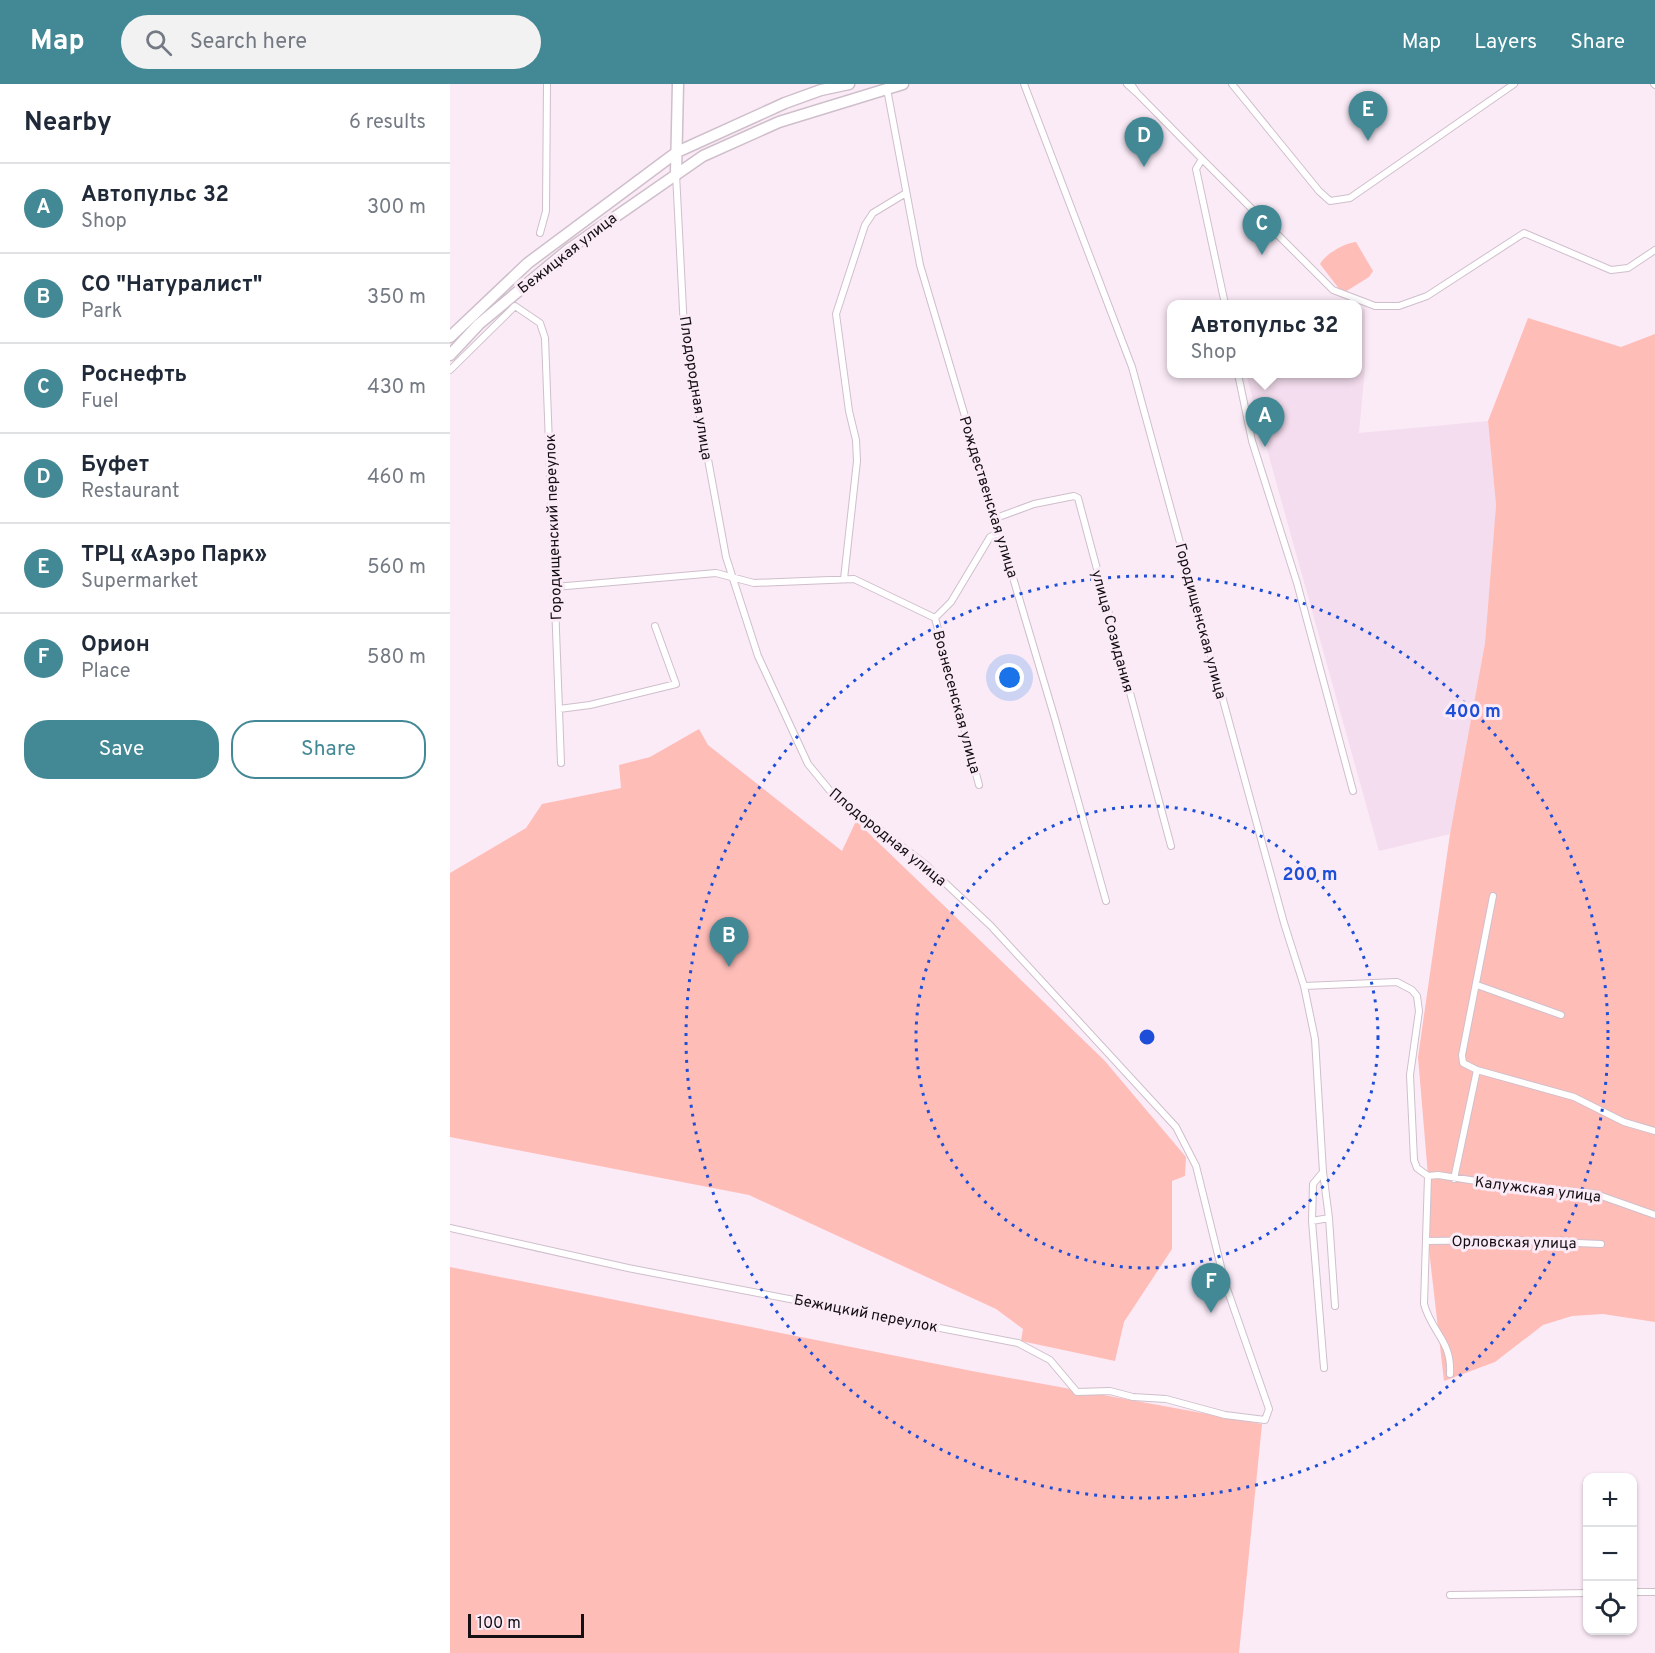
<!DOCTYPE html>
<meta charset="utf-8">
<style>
:root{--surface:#fff;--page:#f2f2f3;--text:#1f2937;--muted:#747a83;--line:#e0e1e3;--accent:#438895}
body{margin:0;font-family:Overpass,sans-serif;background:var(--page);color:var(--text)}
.controls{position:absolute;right:18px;bottom:18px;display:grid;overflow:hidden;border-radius:12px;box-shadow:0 2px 4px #0004}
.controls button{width:54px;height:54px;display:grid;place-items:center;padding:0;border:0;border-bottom:2px solid var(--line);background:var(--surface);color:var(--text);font:30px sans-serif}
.scale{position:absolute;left:18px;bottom:15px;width:116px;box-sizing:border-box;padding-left:6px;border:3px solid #140f13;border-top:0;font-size:16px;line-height:21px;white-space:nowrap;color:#140f13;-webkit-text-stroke:4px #fbebf7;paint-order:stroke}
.you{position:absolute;left:560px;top:594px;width:21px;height:21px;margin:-15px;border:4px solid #fff;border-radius:50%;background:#1a73e8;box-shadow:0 0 0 9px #1a73e833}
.badge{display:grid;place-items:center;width:39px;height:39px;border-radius:50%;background:var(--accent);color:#fff;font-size:20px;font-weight:700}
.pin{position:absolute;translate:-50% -50px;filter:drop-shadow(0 2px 3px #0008)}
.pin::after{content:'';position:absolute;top:32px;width:21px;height:18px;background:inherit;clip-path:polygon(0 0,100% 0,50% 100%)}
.popup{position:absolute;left:717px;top:216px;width:195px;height:78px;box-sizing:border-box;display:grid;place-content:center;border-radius:12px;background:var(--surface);filter:drop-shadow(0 2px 4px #0005);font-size:20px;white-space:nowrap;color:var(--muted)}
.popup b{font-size:22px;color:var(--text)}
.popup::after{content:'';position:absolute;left:50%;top:100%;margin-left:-12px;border:12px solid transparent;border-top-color:var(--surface)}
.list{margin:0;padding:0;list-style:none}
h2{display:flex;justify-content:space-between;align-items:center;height:78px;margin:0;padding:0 24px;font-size:26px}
h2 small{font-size:20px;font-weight:400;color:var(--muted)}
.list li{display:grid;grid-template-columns:39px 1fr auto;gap:18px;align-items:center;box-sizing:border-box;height:90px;padding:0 24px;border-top:2px solid var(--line)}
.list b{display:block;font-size:22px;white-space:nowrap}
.list p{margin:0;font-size:20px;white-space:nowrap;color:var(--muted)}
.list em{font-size:20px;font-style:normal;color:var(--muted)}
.actions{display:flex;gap:12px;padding:18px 24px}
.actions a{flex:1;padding:14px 0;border:2px solid var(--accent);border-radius:24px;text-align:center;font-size:21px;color:var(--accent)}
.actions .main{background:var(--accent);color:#fff}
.icon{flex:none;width:33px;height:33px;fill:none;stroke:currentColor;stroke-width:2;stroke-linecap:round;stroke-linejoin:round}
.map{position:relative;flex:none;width:1205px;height:1569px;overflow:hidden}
header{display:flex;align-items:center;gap:36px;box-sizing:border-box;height:84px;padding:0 30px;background:var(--accent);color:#fff}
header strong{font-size:28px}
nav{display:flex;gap:33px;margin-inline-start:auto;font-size:21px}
.search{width:420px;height:54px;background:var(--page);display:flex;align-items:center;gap:15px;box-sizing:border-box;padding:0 21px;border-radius:33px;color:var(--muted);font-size:22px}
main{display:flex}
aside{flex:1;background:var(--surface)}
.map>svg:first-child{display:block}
.built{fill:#f4ddee}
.green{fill:#ffbdb8}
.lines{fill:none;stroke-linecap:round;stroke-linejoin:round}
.street-casing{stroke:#cfbfcb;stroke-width:8}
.primary-casing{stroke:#cfbfcb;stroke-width:13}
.street{stroke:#fff;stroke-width:6}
.primary{stroke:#fff;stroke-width:10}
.ring{fill:none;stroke:#1d4ed8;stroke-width:3;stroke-dasharray:3 6}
.labels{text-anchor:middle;stroke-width:6;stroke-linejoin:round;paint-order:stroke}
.street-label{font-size:15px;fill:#140f13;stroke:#fbebf7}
.centre{fill:#1d4ed8;stroke:#fbebf7;stroke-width:3}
.ring-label{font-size:18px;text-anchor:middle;font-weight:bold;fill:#1d4ed8;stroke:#fbebf7;stroke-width:6;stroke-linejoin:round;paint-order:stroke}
</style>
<header>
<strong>Map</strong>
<div class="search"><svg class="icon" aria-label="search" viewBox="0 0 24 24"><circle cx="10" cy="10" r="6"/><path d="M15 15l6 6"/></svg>Search here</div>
<nav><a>Map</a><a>Layers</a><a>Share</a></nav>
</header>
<main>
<aside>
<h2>Nearby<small>6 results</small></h2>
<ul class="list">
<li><span class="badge">A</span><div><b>Автопульс 32</b><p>Shop</p></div><em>300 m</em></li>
<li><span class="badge">B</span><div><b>СО &quot;Натуралист&quot;</b><p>Park</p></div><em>350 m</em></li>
<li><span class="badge">C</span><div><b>Роснефть</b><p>Fuel</p></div><em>430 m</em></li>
<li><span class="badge">D</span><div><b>Буфет</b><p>Restaurant</p></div><em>460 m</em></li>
<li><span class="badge">E</span><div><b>ТРЦ «Аэро Парк»</b><p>Supermarket</p></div><em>560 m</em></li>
<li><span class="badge">F</span><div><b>Орион</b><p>Place</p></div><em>580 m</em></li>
</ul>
<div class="actions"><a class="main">Save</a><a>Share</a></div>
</aside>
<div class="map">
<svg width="1205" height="1569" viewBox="0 0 1205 1569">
<rect width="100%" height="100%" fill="#fbebf7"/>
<path class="built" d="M908 224 915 225V283L909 349 1038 337 1046 421 1035 559 1000 750 929 767 796 290H908Z"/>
<path class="green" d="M906 158 923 187 919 193 895 208 890 206 870 180C875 170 895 159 906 158Z
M1078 234 1171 263 1205 250V1238L1153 1230 1122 1232 1093 1241 1045 1278 994 1297 978 1157V1092L968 973 1000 750 1035 559 1046 421 1038 337Z
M249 645 258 661 392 767 406 737 654 976 736 1073 735 1092 722 1097V1165L674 1238 665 1277 571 1257 573 1245 546 1225 299 1111 0 1053V789L76 744 92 720 171 704 169 681 200 673Z
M0 1183 522 1287 812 1340 789 1569H0Z"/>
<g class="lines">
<g class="street-casing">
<path id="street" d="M574 0 682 283 834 839 854 902 865 955 873 1088 879 1134 862 1137 863 1100 873 1088
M677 0 687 9 681 0
M782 0 869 107 880 117 900 114 1064 0
M1204 0 1205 1
M437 5 470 181 605 635 656 817
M687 9 752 75 746 85 775 220
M752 75 883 206 925 222H949L977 212 1074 149 1161 186 1178 184 1205 166
M90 149 96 127 97 0
M0 286 65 222 90 239 95 254 111 679
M788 290 802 357 847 499 903 707
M546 434 584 420 624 412 628 414 721 762
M394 495 407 377 406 356 399 327 386 230 415 141 423 129 456 109
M105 503 266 489 304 499 404 495 485 534
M485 534 529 701
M485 534 501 518 540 453 550 448
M109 625 140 621 226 600 205 542
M1027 901 1111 931
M854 902 947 898 962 906 967 912 969 927 960 991 964 1076 967 1084 978 1092 988 1091 1071 1104 1143 1109 1205 1131
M1027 986 1124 1013 1174 1038 1205 1047
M978 1092 974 1220C982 1249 1002 1257 1000 1290
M1004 1095 1027 986 1013 979 1012 971 1043 812
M879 1134 885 1222
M862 1137 874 1284
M0 1144 178 1184 568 1259 600 1276 627 1308 660 1307 683 1313 716 1315 775 1331 815 1336 819 1325 775 1199 746 1082 726 1043 541 842 476 781 381 708 358 680 308 572 276 473 234 245 226 90
M977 1157 1058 1156 1151 1160
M1182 1508H1205
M1000 1511 1138 1509"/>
</g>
<g class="primary-casing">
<path id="primary" d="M226 89 228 0
M0 253 78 179 227 68 335 19 371 6 399 0
M0 271 29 240 119 165 253 72 329 38 453 0"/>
</g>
<use href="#street" class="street"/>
<use href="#primary" class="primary"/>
</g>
<g class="ring">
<circle cx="697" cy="953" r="231"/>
<circle cx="697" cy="953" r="461"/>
</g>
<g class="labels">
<g class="street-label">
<text transform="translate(117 169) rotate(-38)" y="5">Бежицкая улица</text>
<text transform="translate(246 304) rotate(81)" y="5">Плодородная улица</text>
<text transform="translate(539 413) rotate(73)" y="5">Рождественская улица</text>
<text transform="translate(103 443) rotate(-92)" y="5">Городищенский переулок</text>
<text transform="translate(751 537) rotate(75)" y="5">Городищенская улица</text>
<text transform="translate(663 547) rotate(75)" y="5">улица Созидания</text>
<text transform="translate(507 618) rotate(75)" y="5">Вознесенская улица</text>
<text transform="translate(438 753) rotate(39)" y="5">Плодородная улица</text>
<text transform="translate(1088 1105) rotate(7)" y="5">Калужская улица</text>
<text transform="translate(1064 1158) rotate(1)" y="5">Орловская улица</text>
<text transform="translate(416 1229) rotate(11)" y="5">Бежицкий переулок</text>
</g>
</g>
<circle cx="697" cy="953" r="9" class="centre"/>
<g class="ring-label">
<text x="1023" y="633">400 m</text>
<text x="860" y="796">200 m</text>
</g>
</svg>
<div class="controls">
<button>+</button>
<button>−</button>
<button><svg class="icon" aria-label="locate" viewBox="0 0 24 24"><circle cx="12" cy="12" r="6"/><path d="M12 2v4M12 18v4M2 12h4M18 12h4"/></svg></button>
</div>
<div class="scale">100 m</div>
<div class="you"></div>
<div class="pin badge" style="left:815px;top:363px">A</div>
<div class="popup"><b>Автопульс 32</b>Shop</div>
<div class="pin badge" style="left:279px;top:883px">B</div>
<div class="pin badge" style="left:812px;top:171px">C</div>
<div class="pin badge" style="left:694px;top:83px">D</div>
<div class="pin badge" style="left:918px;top:57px">E</div>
<div class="pin badge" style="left:761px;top:1229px">F</div>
</div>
</main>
